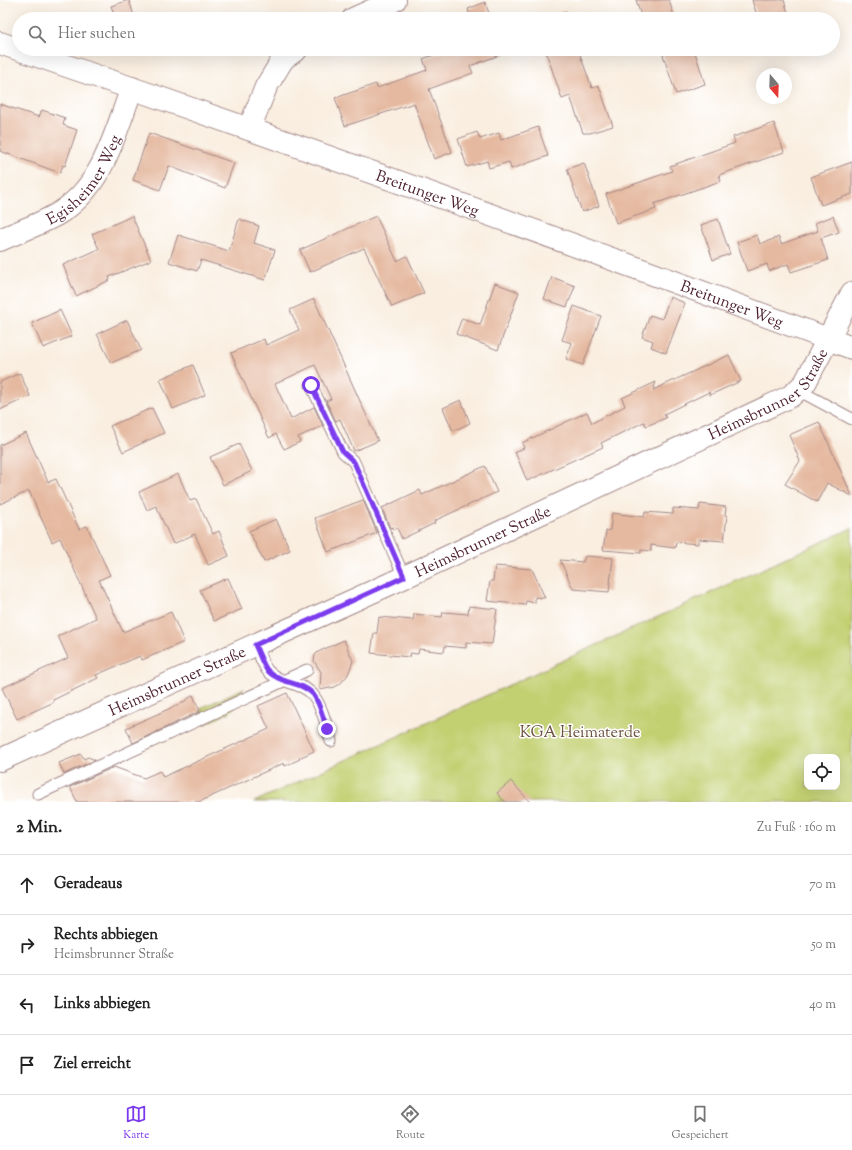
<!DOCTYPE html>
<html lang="de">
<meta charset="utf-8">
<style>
:root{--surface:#fff;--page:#f2f2f2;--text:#222;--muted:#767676;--line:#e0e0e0;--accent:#7c3aed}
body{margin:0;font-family:"Sorts Mill Goudy",serif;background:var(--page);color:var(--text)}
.controls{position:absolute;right:12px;bottom:12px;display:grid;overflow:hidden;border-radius:8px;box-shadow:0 4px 16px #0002}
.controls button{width:36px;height:36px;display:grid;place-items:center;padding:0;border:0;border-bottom:1px solid var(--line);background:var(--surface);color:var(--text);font:20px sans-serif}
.compass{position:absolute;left:756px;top:68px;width:36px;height:36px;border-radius:50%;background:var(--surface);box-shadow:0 4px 16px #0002;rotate:161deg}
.stop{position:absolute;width:12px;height:12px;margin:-9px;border:3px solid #7c3aed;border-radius:50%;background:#fff}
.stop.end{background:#7c3aed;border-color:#fff;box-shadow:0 1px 4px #0008}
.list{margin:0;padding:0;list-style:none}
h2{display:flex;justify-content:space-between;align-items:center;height:52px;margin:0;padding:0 16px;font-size:17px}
h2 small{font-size:13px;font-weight:400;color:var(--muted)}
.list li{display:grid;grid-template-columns:26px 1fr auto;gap:12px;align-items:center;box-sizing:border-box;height:60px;padding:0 16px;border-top:1px solid var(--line)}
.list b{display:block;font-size:15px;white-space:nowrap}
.list p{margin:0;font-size:13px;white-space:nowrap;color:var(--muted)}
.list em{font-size:13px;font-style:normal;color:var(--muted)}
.icon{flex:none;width:22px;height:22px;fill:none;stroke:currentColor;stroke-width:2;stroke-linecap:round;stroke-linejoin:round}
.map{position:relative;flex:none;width:852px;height:802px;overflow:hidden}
.search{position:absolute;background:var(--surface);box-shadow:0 4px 16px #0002;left:12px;right:12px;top:12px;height:44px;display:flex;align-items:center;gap:10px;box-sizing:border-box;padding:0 14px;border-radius:22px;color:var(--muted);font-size:15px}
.sheet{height:292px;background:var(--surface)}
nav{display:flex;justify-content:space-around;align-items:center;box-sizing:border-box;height:56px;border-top:1px solid var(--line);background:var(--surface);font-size:11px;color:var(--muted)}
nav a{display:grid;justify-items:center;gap:2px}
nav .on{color:var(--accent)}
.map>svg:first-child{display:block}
.green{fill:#c3d072;stroke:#86784e;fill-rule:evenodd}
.building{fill:#e5b9a0}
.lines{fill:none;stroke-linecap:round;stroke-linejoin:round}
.service-casing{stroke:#a28686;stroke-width:13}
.minor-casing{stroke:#a28686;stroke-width:24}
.service{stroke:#fff;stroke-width:11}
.minor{stroke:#fff;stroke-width:22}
.route{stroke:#7c3aed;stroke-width:5}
.labels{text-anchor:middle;stroke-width:3;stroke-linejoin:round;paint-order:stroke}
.street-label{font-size:16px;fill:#4a1f2b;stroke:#fff}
.park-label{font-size:16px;fill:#6e5440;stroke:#fff}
</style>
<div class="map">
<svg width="852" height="802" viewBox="0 0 852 802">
<rect width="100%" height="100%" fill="#fff"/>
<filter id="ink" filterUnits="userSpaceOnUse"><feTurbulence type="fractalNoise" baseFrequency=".025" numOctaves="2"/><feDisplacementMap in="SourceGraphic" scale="8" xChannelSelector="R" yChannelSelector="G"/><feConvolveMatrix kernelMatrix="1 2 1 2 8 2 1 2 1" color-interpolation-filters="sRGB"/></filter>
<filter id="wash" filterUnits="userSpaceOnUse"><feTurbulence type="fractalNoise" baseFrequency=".012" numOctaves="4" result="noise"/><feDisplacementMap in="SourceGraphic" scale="16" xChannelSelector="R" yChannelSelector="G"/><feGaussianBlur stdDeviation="0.9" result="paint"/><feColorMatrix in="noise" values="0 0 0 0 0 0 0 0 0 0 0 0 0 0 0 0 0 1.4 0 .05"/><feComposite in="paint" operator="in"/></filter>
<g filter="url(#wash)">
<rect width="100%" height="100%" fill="#f9eee0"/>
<path class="green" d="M852 528V802H254ZM807 757H837V787H807Z
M244 688 235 706 230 712 205 724 200 712 202 711 201 708Z"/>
<g id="blocks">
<path class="building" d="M129 0 135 19H116L111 6Z
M636 0H669L675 19H642Z
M752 0H784L790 19H758Z
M485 2 491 19H471L468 9Z
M566 11 568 19H543Z
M450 49H510L511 51 470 66 473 73 429 89 452 152 434 159 414 103 345 126 335 98 376 84 377 88 427 70 423 59Z
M545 49H578L592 88 599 86 613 126 590 133H583L570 96 562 99Z
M661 49H694L705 84 676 94Z
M0 104 39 117 42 110 65 118 63 125 77 130 65 166 63 165 60 173 0 151Z
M774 123 784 152 719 175 721 181 654 204 656 209 616 223 606 194 672 171 670 166 735 143 733 137Z
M538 127 548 156 511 169 509 162 489 168 487 161 467 167 458 139 477 132 480 139 499 133 501 140Z
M149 133 234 163 225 188 169 166 160 190 133 180Z
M852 162V194L821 205 811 177Z
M584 163 599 206 582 212 567 169Z
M132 216 151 260 109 277 110 280 76 296 63 265 99 249 92 234Z
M376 216 397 261 407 256 424 293 392 307 364 248 310 272 300 250Z
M833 216 839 232 821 238 828 260 791 272 788 264 769 271 767 264 747 271 737 242 757 235 760 244 779 237 781 244 818 231 815 223Z
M239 219 259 226 254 243 275 250 265 280 201 260 197 271 169 262 178 235 229 251Z
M718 219 730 254 713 260 701 225Z
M552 277 575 286 567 307 544 299Z
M495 283 519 292 498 350 456 334 462 318 480 325Z
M670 297 685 303 666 353 651 347 653 341 642 337 650 315 662 319Z
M314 299 378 441 354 451 340 419 336 421 326 401 331 399 315 365 275 384 291 419 314 407 323 426 298 437 300 442 284 449 276 434 269 438 231 353 264 339 266 345 299 330 290 310Z
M574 306 601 316 583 365 566 359 572 343 562 340Z
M60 310 72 336 43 348 32 323Z
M127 320 141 350 111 363 97 334Z
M729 355 741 381 710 395 709 392 664 414 666 418 646 426 644 422 601 443 603 447 527 481 515 452 524 448 522 443 587 412 592 423 625 406 622 398 656 382 653 390Z
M193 365 205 395 173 409 160 379Z
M20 373 30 396 0 410V382Z
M461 400 470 423 453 431 443 408Z
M152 408 164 433 123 452 110 426Z
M819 422 852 496 827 483 817 502 785 484 800 461 789 435Z
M26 433 48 482 56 479 79 529 87 526 110 575 99 580 123 632 171 612 184 642 142 660 140 656 96 675 98 678 53 700 54 702 17 719 2 688 68 658 58 636 96 618 60 538 52 542 29 491 0 504V445Z
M239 444 252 471 223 485 210 457Z
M485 466 497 492 434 521 435 523 402 539 397 528 394 530 393 527 390 528 382 508 420 490 422 495Z
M178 474 190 501 196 499 213 534 219 531 229 556 208 565 195 534 173 544 156 506 147 510 139 492Z
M363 500 377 533 328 552 315 518Z
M700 504 726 507 725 515 727 516 724 541 698 539V544L676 542 675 548 651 545V551L641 550V553L603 550 606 531 610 530 612 513 644 517 645 512 673 514V508L699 510Z
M276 519 290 550 264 562 249 531Z
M585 556 613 558 609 592 573 589 560 560 583 562Z
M495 566 532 569 545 598 535 597V603L526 601 525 605 487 601 490 581H493Z
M228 578 242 609 214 621 200 590Z
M469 606 497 609 492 644 466 642V648L445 646 444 652 419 649 418 654 410 653 409 657 371 653 374 633H377L379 617 413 620 414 614 442 617 443 612 468 614Z
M344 640 353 661 349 672 347 676 340 684 335 687 320 690 321 672 314 661 315 655 318 652Z
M287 693 314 751 299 758 300 759 285 766 284 763 199 802H77L70 787 114 767 144 778 160 771 163 777 269 729 258 706Z
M193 695 200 711 133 743 126 728 182 703Z
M81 754 84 759 88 757 95 760 64 774 59 763Z
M511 781 530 802H505L497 793Z"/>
</g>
</g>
<g filter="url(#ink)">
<use href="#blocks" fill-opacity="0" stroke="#a28686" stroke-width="1"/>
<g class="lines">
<g class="service-casing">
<path id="service" d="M311 385 343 452 354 462 404 577
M798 390 852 419
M255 645C259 653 262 663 267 670 279 684 301 681 313 695 322 706 327 727 331 741
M38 794 307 670"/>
</g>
<g class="minor-casing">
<g id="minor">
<path d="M353 19 395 0"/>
<path id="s1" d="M0 43C285 140 570 242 852 348"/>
<path d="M249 129 266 87 283 59 297 49"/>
<path id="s2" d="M0 240C18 232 38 225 56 215 103 188 114 135 132 88"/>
<path id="s3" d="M0 760 394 582 791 396 805 383 852 293"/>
</g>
</g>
<use href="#service" class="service"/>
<use href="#minor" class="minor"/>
</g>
</g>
<g class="lines" filter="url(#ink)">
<path class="route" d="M311 385 343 452 354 462 404 577 255 645C259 653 262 663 267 670 279 684 301 681 313 694 320 703 323 718 327 729"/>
</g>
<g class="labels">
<g class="street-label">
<text dy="6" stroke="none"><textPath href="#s2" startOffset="107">Egisheimer Weg</textPath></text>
<text dy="6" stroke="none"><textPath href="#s1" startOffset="453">Breitunger Weg</textPath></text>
<text dy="6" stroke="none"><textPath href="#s1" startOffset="777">Breitunger Weg</textPath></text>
<text dy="6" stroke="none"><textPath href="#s3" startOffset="854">Heimsbrunner Straße</textPath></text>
<text dy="6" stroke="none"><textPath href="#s3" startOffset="530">Heimsbrunner Straße</textPath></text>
<text dy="6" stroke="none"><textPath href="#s3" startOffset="194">Heimsbrunner Straße</textPath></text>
</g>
<g class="park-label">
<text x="580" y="737">KGA Heimaterde</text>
</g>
</g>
</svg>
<div class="controls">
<button><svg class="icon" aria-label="locate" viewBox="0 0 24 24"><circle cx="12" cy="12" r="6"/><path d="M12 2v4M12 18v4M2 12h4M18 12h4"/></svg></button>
</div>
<svg class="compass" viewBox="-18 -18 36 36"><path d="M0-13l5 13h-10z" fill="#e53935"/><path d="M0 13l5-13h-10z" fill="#767676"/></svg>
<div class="stop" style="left:311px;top:385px"></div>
<div class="stop end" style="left:327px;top:729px"></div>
<div class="search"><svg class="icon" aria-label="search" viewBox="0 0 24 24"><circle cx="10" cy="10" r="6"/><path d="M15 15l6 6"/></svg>Hier suchen</div>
</div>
<section class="sheet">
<h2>2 Min.<small>Zu Fuß · 160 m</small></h2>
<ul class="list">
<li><svg class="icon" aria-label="ahead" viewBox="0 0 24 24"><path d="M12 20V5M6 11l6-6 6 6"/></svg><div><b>Geradeaus</b></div><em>70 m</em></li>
<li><svg class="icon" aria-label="right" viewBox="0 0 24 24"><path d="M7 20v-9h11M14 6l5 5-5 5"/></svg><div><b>Rechts abbiegen</b><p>Heimsbrunner Straße</p></div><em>50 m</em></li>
<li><svg class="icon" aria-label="left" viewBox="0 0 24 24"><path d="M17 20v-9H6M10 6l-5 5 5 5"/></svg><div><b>Links abbiegen</b></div><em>40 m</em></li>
<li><svg class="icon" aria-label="arrive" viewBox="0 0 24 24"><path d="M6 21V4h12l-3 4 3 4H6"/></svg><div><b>Ziel erreicht</b></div></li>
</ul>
</section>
<nav>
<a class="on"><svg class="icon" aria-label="map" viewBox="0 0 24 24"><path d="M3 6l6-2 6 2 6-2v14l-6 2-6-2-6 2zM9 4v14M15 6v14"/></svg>Karte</a>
<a><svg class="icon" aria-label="directions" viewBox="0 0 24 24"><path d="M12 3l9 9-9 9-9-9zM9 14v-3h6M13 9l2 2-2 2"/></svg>Route</a>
<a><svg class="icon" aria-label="saved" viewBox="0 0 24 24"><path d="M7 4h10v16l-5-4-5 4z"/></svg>Gespeichert</a>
</nav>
